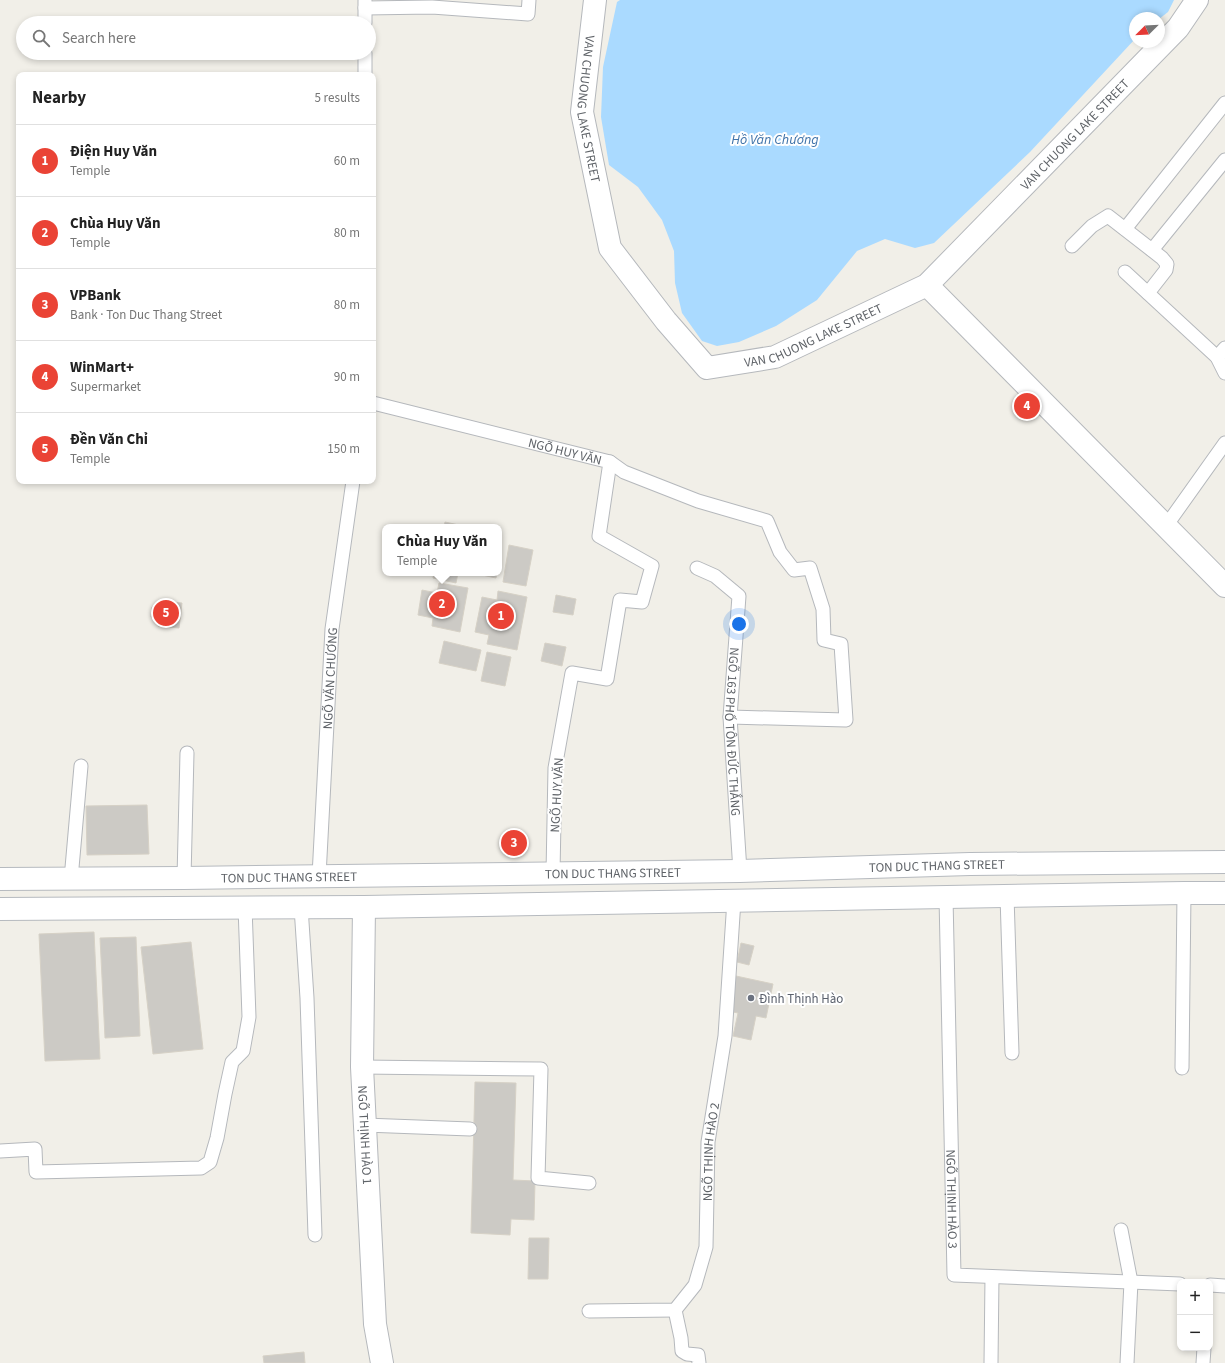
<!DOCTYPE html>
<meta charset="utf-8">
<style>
:root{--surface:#fff;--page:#f2f2f2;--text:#222;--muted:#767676;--line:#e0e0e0;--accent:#ea4335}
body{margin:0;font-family:"Source Sans 3",sans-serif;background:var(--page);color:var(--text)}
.controls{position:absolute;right:12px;bottom:12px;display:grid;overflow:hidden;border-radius:8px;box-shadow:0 2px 6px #0003}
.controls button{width:36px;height:36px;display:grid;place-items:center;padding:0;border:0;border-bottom:1px solid var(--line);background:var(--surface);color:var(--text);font:20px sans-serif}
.compass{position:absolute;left:1129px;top:12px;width:36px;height:36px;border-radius:50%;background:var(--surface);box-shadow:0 2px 6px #0003;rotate:246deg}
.you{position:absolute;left:739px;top:624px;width:14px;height:14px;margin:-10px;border:3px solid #fff;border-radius:50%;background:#1a73e8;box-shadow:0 0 0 6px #1a73e833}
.badge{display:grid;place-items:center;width:26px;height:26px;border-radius:50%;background:var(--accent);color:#fff;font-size:13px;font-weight:700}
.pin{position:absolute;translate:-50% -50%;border:2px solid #fff;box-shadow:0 1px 4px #0006}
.popup{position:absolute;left:382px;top:524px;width:120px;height:52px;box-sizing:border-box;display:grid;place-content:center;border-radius:8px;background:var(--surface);filter:drop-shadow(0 1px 3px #0005);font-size:13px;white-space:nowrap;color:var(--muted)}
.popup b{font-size:15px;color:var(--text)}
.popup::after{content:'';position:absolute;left:50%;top:100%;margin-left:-8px;border:8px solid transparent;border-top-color:var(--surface)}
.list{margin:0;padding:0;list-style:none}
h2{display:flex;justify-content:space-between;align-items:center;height:52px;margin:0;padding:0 16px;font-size:17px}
h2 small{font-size:13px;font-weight:400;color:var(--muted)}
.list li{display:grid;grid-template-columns:26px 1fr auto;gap:12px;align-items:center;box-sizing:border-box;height:72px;padding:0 16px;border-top:1px solid var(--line)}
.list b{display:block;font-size:15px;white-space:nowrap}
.list p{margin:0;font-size:13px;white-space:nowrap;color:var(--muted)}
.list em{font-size:13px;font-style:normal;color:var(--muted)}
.icon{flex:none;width:22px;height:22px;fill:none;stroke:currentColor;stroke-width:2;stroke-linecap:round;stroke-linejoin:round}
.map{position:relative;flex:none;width:1225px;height:1363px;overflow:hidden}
.search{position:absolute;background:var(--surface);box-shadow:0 2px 6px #0003;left:16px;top:16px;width:360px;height:44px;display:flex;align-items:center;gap:10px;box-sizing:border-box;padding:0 14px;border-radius:22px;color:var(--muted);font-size:15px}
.panel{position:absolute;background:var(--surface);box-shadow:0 2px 6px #0003;left:16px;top:72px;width:360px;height:412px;border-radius:8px}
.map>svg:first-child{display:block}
.water{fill:#aadaff}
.building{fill:#cccac5;stroke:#d6d1c6}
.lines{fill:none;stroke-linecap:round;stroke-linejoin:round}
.lane-casing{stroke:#b5b8bc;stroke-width:15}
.street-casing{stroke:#b5b8bc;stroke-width:24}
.secondary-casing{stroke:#b6babf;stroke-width:24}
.lane{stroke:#fff;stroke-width:13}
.street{stroke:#fff;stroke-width:22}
.secondary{stroke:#fff;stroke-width:22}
.worship-dot{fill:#6b7280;stroke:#fff;stroke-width:1.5}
.labels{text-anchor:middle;stroke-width:4;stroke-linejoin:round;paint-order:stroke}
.street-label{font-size:13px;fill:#5f6368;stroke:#fff}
.worship-label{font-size:13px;fill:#5b616d;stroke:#fff;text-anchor:start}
.water-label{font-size:14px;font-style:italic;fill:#4174aa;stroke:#fff}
</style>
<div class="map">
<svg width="1225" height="1363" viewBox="0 0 1225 1363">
<rect width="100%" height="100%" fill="#f1efe8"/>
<path class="water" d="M620 0H1174L1168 12 1159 19 1135 18V39L1030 152 934 243 915 248 885 239 857 251 817 300 776 326 739 342 717 346 702 341 682 313 675 283 674 251 662 220 638 187 609 165 601 117 603 67 617 2Z"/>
<path class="building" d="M445 522 468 527H444Z
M509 545 533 550 526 586 503 582Z
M434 573H458L456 583 433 578Z
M473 573H497L496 578Z
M439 583 468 588 460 632 432 626 433 618 418 615 422 590 437 593Z
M498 591 527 597 517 650 487 644 489 635 475 632 482 597 497 600Z
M556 595 576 599 573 615 553 612Z
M160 601 182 603 179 628 158 626 159 618 151 617 152 607 160 608Z
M444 641 481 650 476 671 439 663Z
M545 643 566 647 562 666 541 661Z
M487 652 511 657 505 686 481 681Z
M147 805 149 854 87 855 86 806Z
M94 932 100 1059 45 1061 39 934Z
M136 937 140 1036 105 1038 100 938Z
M191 942 203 1049 153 1054 141 947Z
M741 943 754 946 749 965 737 962Z
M736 976 773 984 766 1018 756 1016 751 1040 733 1036 738 1013 728 1011Z
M475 1082 516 1083 513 1180 535 1181 534 1220 511 1219 510 1235 471 1233Z
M529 1238H549L548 1279H528Z
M304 1352 305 1363H264L263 1356Z"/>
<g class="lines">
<g class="lane-casing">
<g id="lane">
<path d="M365 1V23"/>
<path d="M365 8 432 7 528 14 529 0"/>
<path d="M365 75V53"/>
<path d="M1125 229 1225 103"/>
<path d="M1072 246 1092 226 1108 216 1162 258 1167 264 1166 270 1148 293"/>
<path d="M1152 250 1225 160"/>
<path d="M1125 272 1217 357 1225 373"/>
<path d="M1217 357 1225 348"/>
<path id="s1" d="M373 403 610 462 599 536 652 566 642 602 620 600 607 679 572 673 555 768 553 873"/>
<path d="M610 462 624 472 698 501 767 521 780 552 794 570 810 568 823 609 824 640 841 644 846 720 730 717"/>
<path d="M1166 526 1225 443"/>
<path id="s2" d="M697 568 715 576 739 596 730 717 740 871"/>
<path id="s3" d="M319 876 332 629 353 481"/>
<path d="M184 878 187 753"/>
<path d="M71 879 81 766"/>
<path d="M1007 896 1012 1053"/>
<path id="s4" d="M946 897 954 1275 1180 1284"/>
<path d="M301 907 307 998 315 1235"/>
<path d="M362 1067 541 1069 538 1178 589 1183"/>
<path d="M1182 1068 1184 893"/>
<path d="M365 1125 470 1129"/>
<path d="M0 1151 35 1149 36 1172 201 1168 210 1162 217 1138 225 1094 232 1062 243 1051 249 1017 245 907"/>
<path d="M1121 1230 1131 1282 1127 1363"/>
<path d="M1210 1285 1225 1286"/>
<path d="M675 1310 681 1338 682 1351 687 1354 698 1355 699 1363"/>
<path id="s5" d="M589 1311 675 1310 695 1285 706 1247 708 1142 725 1036 734 900"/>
<path d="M991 1363 992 1277"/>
<path d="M1203 1363 1204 1348"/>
</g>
</g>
<g class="street-casing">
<g id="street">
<path id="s6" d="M595 0 582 112 610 248 666 321 707 368 775 357 927 285 1178 28 1197 0"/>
<path d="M927 285 1225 586"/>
<path id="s7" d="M364 907 362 1067 375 1324 382 1363"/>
</g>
</g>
<g class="secondary-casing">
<g id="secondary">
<path id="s8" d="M0 879 184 878 740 871 970 864 1225 862"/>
<path d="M0 909 364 907 1184 893H1225"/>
</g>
</g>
<use href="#lane" class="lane"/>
<use href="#street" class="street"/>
<use href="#secondary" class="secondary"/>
</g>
<circle class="worship-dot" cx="751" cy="998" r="4"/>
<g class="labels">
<g class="street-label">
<text dy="5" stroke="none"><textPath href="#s6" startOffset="110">VAN CHUONG LAKE STREET</textPath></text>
<text dy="5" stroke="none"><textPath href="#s6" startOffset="854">VAN CHUONG LAKE STREET</textPath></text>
<text dy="5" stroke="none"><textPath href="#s6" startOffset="518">VAN CHUONG LAKE STREET</textPath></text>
<text dy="5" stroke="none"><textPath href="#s1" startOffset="198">NGÕ HUY VĂN</textPath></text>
<text dy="5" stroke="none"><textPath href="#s3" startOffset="198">NGÕ VĂN CHƯƠNG</textPath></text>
<text dy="5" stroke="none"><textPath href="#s2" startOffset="187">NGÕ 163 PHỐ TÔN ĐỨC THẮNG</textPath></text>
<text transform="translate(556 795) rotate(-87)" y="5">NGÕ HUY VĂN</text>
<text dy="5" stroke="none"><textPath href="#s8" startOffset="937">TON DUC THANG STREET</textPath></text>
<text dy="5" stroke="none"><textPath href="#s8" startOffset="613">TON DUC THANG STREET</textPath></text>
<text dy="5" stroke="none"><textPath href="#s8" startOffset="289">TON DUC THANG STREET</textPath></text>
<text dy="5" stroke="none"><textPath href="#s7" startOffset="228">NGÕ THỊNH HÀO 1</textPath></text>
<text dy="5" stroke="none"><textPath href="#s5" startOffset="253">NGÕ THỊNH HÀO 2</textPath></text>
<text dy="5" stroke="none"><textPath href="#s4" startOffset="302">NGÕ THỊNH HÀO 3</textPath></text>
</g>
<g class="worship-label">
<text x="759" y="1003">Đình Thịnh Hào</text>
</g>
<g class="water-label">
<text x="775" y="144">Hồ Văn Chương</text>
</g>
</g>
</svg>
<div class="controls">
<button>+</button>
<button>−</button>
</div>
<svg class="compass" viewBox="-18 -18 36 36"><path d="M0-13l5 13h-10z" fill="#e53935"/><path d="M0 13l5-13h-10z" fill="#767676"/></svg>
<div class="you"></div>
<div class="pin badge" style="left:501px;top:616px">1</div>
<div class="pin badge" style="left:442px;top:604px">2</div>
<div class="popup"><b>Chùa Huy Văn</b>Temple</div>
<div class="pin badge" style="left:514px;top:843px">3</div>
<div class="pin badge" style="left:1027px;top:406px">4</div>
<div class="pin badge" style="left:166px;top:613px">5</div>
<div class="search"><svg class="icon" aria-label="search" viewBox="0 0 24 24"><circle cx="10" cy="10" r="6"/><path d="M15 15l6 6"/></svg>Search here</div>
<section class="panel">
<h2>Nearby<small>5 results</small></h2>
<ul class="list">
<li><span class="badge">1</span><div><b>Điện Huy Văn</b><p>Temple</p></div><em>60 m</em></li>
<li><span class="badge">2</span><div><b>Chùa Huy Văn</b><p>Temple</p></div><em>80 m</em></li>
<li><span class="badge">3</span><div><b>VPBank</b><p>Bank · Ton Duc Thang Street</p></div><em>80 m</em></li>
<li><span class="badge">4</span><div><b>WinMart+</b><p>Supermarket</p></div><em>90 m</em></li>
<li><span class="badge">5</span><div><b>Đền Văn Chỉ</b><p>Temple</p></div><em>150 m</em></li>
</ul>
</section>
</div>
